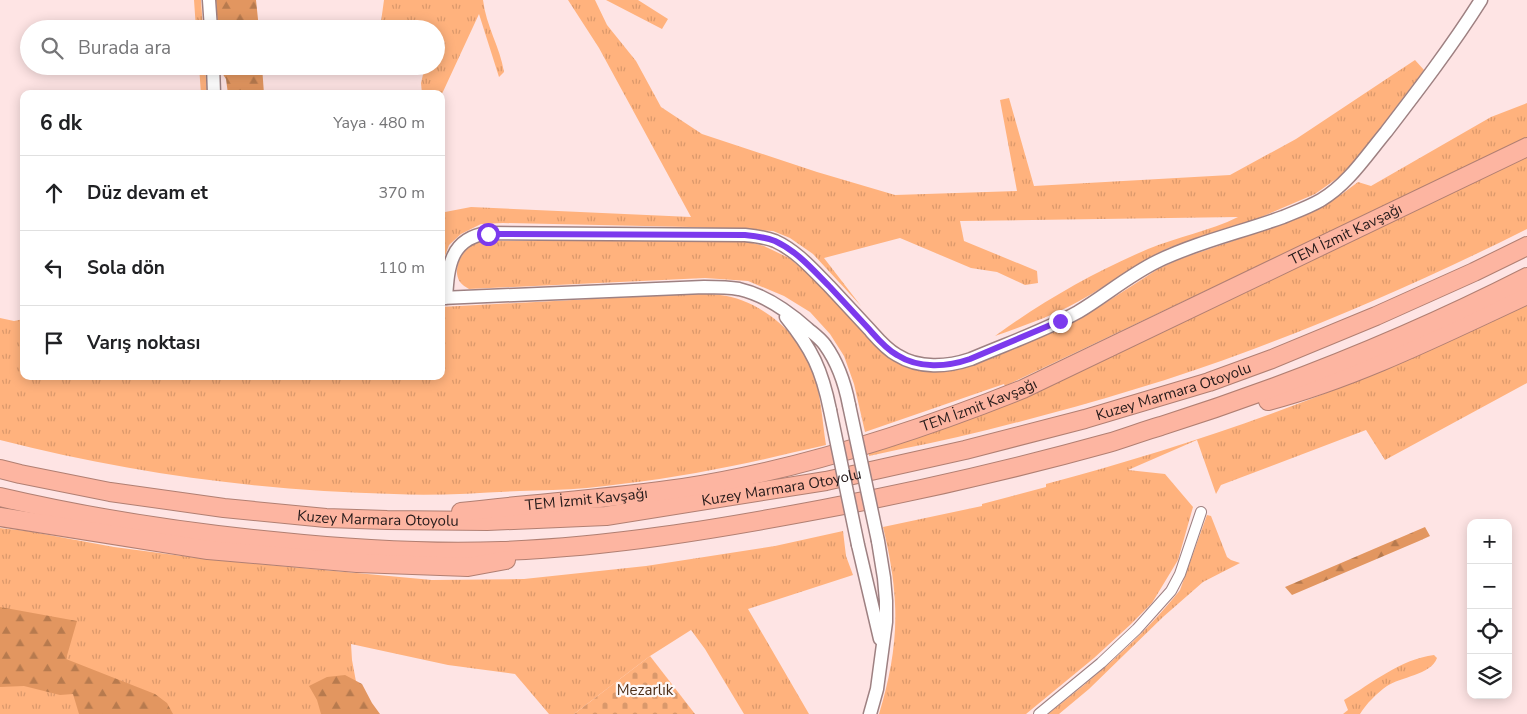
<!DOCTYPE html>
<html lang="tr">
<meta charset="utf-8">
<style>
:root{--surface:#fff;--page:#f6f6f6;--text:#202124;--muted:#757577;--line:#e0e0e0}
body{margin:0;font-family:"Nunito Sans",sans-serif;background:var(--page);color:var(--text)}
.controls{position:absolute;right:15px;bottom:15px;display:grid;overflow:hidden;border-radius:10px;box-shadow:0 2px 12px #0003}
.controls button{width:45px;height:45px;display:grid;place-items:center;padding:0;border:0;border-bottom:1px solid var(--line);background:var(--surface);color:var(--text);font:25px sans-serif}
.stop{position:absolute;width:15px;height:15px;margin:-11px;border:4px solid #7c3aed;border-radius:50%;background:#fff}
.stop.end{background:#7c3aed;border-color:#fff;box-shadow:0 1px 5px #0008}
.list{margin:0;padding:0;list-style:none}
h2{display:flex;justify-content:space-between;align-items:center;height:65px;margin:0;padding:0 20px;font-size:21px}
h2 small{font-size:16px;font-weight:400;color:var(--muted)}
.list li{display:grid;grid-template-columns:32px 1fr auto;gap:15px;align-items:center;box-sizing:border-box;height:75px;padding:0 20px;border-top:1px solid var(--line)}
.list b{display:block;font-size:19px;white-space:nowrap}
.list em{font-size:16px;font-style:normal;color:var(--muted)}
.icon{flex:none;width:28px;height:28px;fill:none;stroke:currentColor;stroke-width:2;stroke-linecap:round;stroke-linejoin:round}
.map{position:relative;flex:none;width:1527px;height:714px;overflow:hidden}
.search{position:absolute;background:var(--surface);box-shadow:0 2px 12px #0003;left:20px;top:20px;width:425px;height:55px;display:flex;align-items:center;gap:12px;box-sizing:border-box;padding:0 18px;border-radius:28px;color:var(--muted);font-size:19px}
.panel{position:absolute;background:var(--surface);box-shadow:0 2px 12px #0003;left:20px;top:90px;width:425px;height:290px;border-radius:10px}
.map>svg:first-child{display:block}
.grass{fill:url(#grass-tufts)}
.forest{fill:url(#forest-firs)}
.cemetery{fill:url(#cemetery-stones)}
.lines{fill:none;stroke-linecap:round;stroke-linejoin:round}
.minor-casing{stroke:#9e8182;stroke-width:12}
.tertiary-casing{stroke:#9e8182;stroke-width:15}
.motorway-casing{stroke:#b17f72;stroke-width:20}
.minor{stroke:#fff;stroke-width:10}
.tertiary{stroke:#fff;stroke-width:12}
.motorway{stroke:#fdb5a1;stroke-width:18}
.tertiary-bridge-casing{stroke:#9e8182;stroke-width:15;stroke-linecap:butt}
.tertiary-bridge{stroke:#fff;stroke-width:12}
.route{stroke:#7c3aed;stroke-width:6}
.labels{text-anchor:middle;stroke-width:4.5;stroke-linejoin:round;paint-order:stroke}
.street-label{font-size:15px;fill:#251a1a;stroke:#fdf7f7}
.park-label{font-size:15px;fill:#4d2e17;stroke:#fdf7f7}
</style>
<div class="map">
<svg width="1527" height="714" viewBox="0 0 1527 714">
<defs>
<pattern id="grass-tufts" width="24" height="20" patternUnits="userSpaceOnUse" patternTransform="scale(1.25)"><rect width="24" height="20" fill="#ffb27d"/><path d="M3 7l-1-3M5 7V3M7 7l1-3M15 17l-1-3M17 17v-4M19 17l1-3" fill="none" stroke="#da986b"/></pattern>
<pattern id="forest-firs" width="22" height="20" patternUnits="userSpaceOnUse" patternTransform="scale(1.25)"><rect width="22" height="20" fill="#e29660"/><path d="M5 1l3.5 6h-7zM16 11l3.5 6h-7z" fill="#b77a4e"/></pattern>
<pattern id="cemetery-stones" width="16" height="16" patternUnits="userSpaceOnUse" patternTransform="scale(1.25)"><rect width="16" height="16" fill="#ffb27d"/><path d="M2 7V4a2 2 0 0 1 4 0v3zM10 15v-3a2 2 0 0 1 4 0v3z" fill="#da986b"/></pattern>
</defs>
<rect width="100%" height="100%" fill="#fee4e4"/>
<path class="grass" d="M194 0H201L203 29H196Z
M384 0H483C486 26 500 47 504 72L499 77 479 14 441 96V94H422L421 83 425 66H436V64H438L439 58 436 48V29H380Z
M568 0H595L607 25 636 61 661 107 702 134 817 172 895 195 1017 191 1000 100 1009 98 1034 186 1230 175 1296 139 1415 60 1424 70 1358 158 1339 177 1315 194 1259 218 1168 248C1133 265 1102 290 1068 307 1045 319 1019 327 995 336 1043 301 1094 272 1148 249 1177 237 1210 231 1238 217L960 221 964 241 1037 271 1038 283 1025 285 997 272 971 268 900 238 824 258 861 306 813 254 790 238 773 231 690 227 503 223 481 224 461 234 449 245 441 267V213L445 212 471 207 691 217 599 48Z
M606 0H638L668 19 662 29Z
M199 66H205L207 94H201Z
M1527 103V138L1005 386 1004 384 865 432 854 384 844 356 830 334 810 312 784 296 748 281 705 278 469 289C466 287 462 285 460 282 451 268 463 248 477 243 481 241 488 241 493 241H745L764 246 789 258 810 275 880 350 906 366 928 371 958 370 987 360 1062 327 1099 307 1158 269 1180 259 1288 222 1318 208 1342 194 1358 182 1371 186 1491 117Z
M1527 156V229C1437 274 1345 315 1251 350 1166 382 1075 408 987 430 948 440 909 447 869 456V452Z
M685 294C697 294 708 293 720 295 758 299 799 332 812 369 821 392 822 420 826 445 794 452 763 460 732 466 684 476 635 483 587 488 564 490 542 490 520 491 478 493 436 496 394 494 261 491 129 473 0 440V318L14 321 24 319V376H441V307Z
M1527 303V383L1385 460 1366 430 1221 485 1216 494 1197 440 1128 470 1165 474 1193 507 1178 560 1152 603 1130 625 1094 658 1026 714H879C890 678 897 641 895 604 894 578 889 552 883 527L982 506V504L1046 487V484C1178 449 1307 405 1431 349 1464 335 1495 318 1527 303Z
M1207 515 1211 516 1227 557 1231 560 1240 563 1203 582 1163 617 1089 689 1059 714H1048C1095 677 1143 637 1180 590Z
M0 528 27 531 114 547 205 559 432 580 524 579 646 566 775 546 843 531 846 556 853 575 748 609 809 714H744L705 649 691 630 650 656 574 714H549L515 674 448 665 351 644 352 660 362 714H0Z
M1434 655 1437 658C1431 675 1400 677 1387 686 1377 693 1366 704 1360 714H1343L1348 710 1344 700C1372 683 1401 659 1434 655Z"/>
<path class="forest" d="M216 0H256L259 29H218Z
M220 66H262L264 94H228L226 79 220 70Z
M1425 527 1430 536 1419 541 1292 595 1285 587Z
M0 607 77 621 66 659 155 694 167 703 173 714H79L73 694 60 695 24 686 0 687Z
M345 675 362 684 372 703 380 714H321L317 700 309 686 327 677Z"/>
<path class="cemetery" d="M650 656 695 714H574Z"/>
<g class="lines">
<g class="minor-casing">
<path id="minor" d="M1039 714 1101 663 1137 629 1171 591 1180 574 1201 512"/>
</g>
<g class="tertiary-casing">
<path id="tertiary" d="M209 0 211 29
M213 66 214 94
M441 298 704 287C716 287 728 287 739 289 765 295 789 312 808 329 814 334 821 339 825 345 838 363 845 384 849 405
M446 298C448 267 450 238 488 233L745 235C755 236 765 237 775 241 797 251 813 270 830 287 843 301 856 315 869 329 877 338 886 349 897 355 919 369 947 367 971 359 1006 344 1044 331 1078 312 1105 296 1129 275 1158 261 1197 242 1242 232 1283 217 1295 212 1309 207 1321 200 1348 184 1366 156 1386 132 1419 89 1452 46 1481 0
M786 317C812 349 822 370 830 410
M858 545 880 639
M870 714 877 689 886 622V601L884 578 878 541"/>
</g>
<g class="motorway-casing">
<g id="motorway">
<path d="M1268 401C1358 377 1443 334 1527 295"/>
<path id="s1" d="M0 469 20 474 110 492 224 508 326 518 387 520 487 521 606 516 826 481 965 450 1085 419 1209 382 1272 359 1376 316 1474 272 1527 246"/>
<path d="M0 497C90 518 181 532 273 541 349 549 426 554 502 551 610 547 717 529 823 509 919 491 1014 469 1108 443 1126 438 1143 431 1161 426 1287 386 1409 337 1527 277"/>
<path id="s2" d="M461 512C535 503 609 499 683 488 799 470 913 433 1023 389L1527 147"/>
<path d="M0 517 208 550 357 563 468 567 506 560"/>
</g>
</g>
<use href="#minor" class="minor"/>
<use href="#tertiary" class="tertiary"/>
<use href="#motorway" class="motorway"/>
<g class="tertiary-bridge-casing">
<path id="tertiary-bridge" d="M849 405 878 541
M830 410 858 545"/>
</g>
<use href="#tertiary-bridge" class="tertiary-bridge"/>
</g>
<g class="lines">
<path class="route" d="M488 234 745 235C755 236 765 237 775 241 797 251 813 270 830 287 843 301 856 315 869 329 877 338 886 349 897 355 919 369 947 367 970 359L1060 321"/>
</g>
<g class="labels">
<g class="street-label">
<text dy="5" stroke="none"><textPath href="#s2" startOffset="936">TEM İzmit Kavşağı</textPath></text>
<text dy="5" stroke="none"><textPath href="#s1" startOffset="1192">Kuzey Marmara Otoyolu</textPath></text>
<text dy="5" stroke="none"><textPath href="#s2" startOffset="531">TEM İzmit Kavşağı</textPath></text>
<text dy="5" stroke="none"><textPath href="#s1" startOffset="788">Kuzey Marmara Otoyolu</textPath></text>
<text dy="5" stroke="none"><textPath href="#s2" startOffset="126">TEM İzmit Kavşağı</textPath></text>
<text dy="5" stroke="none"><textPath href="#s1" startOffset="382">Kuzey Marmara Otoyolu</textPath></text>
</g>
<g class="park-label">
<text x="645" y="695">Mezarlık</text>
</g>
</g>
</svg>
<div class="controls">
<button>+</button>
<button>−</button>
<button><svg class="icon" aria-label="locate" viewBox="0 0 24 24"><circle cx="12" cy="12" r="6"/><path d="M12 2v4M12 18v4M2 12h4M18 12h4"/></svg></button>
<button><svg class="icon" aria-label="layers" viewBox="0 0 24 24"><path d="M12 4l9 5-9 5-9-5zM3 14l9 5 9-5"/></svg></button>
</div>
<div class="stop" style="left:488px;top:234px"></div>
<div class="stop end" style="left:1060px;top:321px"></div>
<div class="search"><svg class="icon" aria-label="search" viewBox="0 0 24 24"><circle cx="10" cy="10" r="6"/><path d="M15 15l6 6"/></svg>Burada ara</div>
<section class="panel">
<h2>6 dk<small>Yaya · 480 m</small></h2>
<ul class="list">
<li><svg class="icon" aria-label="ahead" viewBox="0 0 24 24"><path d="M12 20V5M6 11l6-6 6 6"/></svg><div><b>Düz devam et</b></div><em>370 m</em></li>
<li><svg class="icon" aria-label="left" viewBox="0 0 24 24"><path d="M17 20v-9H6M10 6l-5 5 5 5"/></svg><div><b>Sola dön</b></div><em>110 m</em></li>
<li><svg class="icon" aria-label="arrive" viewBox="0 0 24 24"><path d="M6 21V4h12l-3 4 3 4H6"/></svg><div><b>Varış noktası</b></div></li>
</ul>
</section>
</div>
